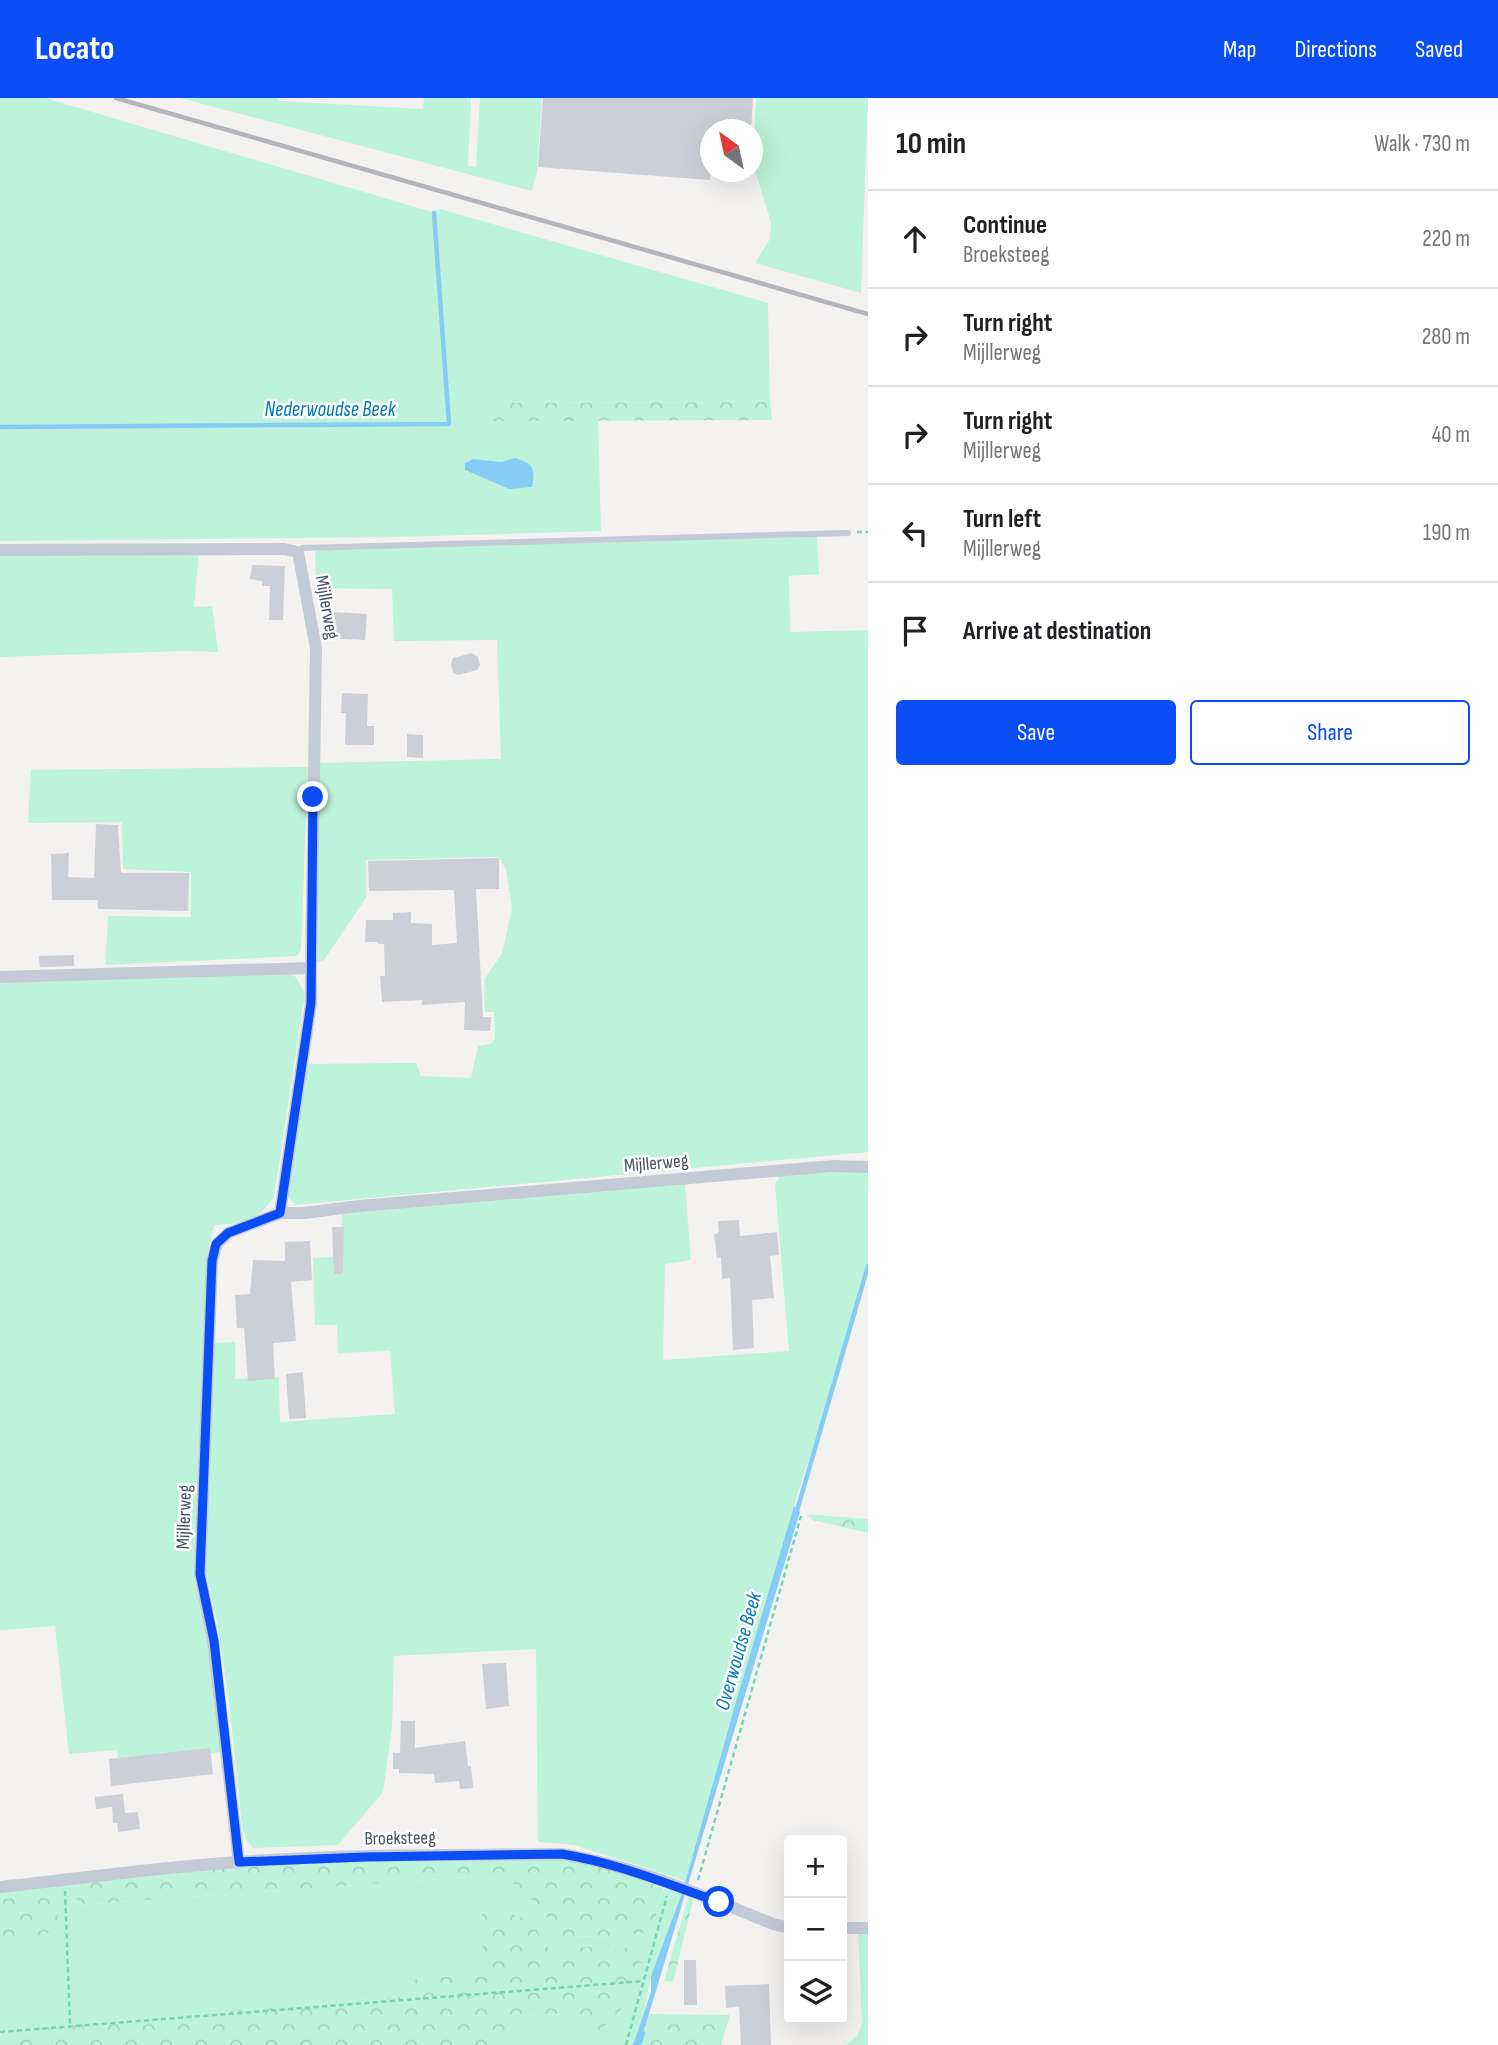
<!DOCTYPE html>
<meta charset="utf-8">
<style>
:root{--surface:#fff;--page:#f6f6f6;--text:#202124;--muted:#757577;--line:#e0e0e0;--accent:#0a4df4}
body{margin:0;font-family:"Sofia Sans Condensed",sans-serif;background:var(--page);color:var(--text)}
.controls{position:absolute;right:21px;bottom:21px;display:grid;overflow:hidden;border-radius:7px;box-shadow:0 7px 28px #0002}
.controls button{width:63px;height:63px;display:grid;place-items:center;padding:0;border:0;border-bottom:2px solid var(--line);background:var(--surface);color:var(--text);font:35px sans-serif}
.compass{position:absolute;left:700px;top:21px;width:63px;height:63px;border-radius:50%;background:var(--surface);box-shadow:0 7px 28px #0002;rotate:327deg}
.stop{position:absolute;width:21px;height:21px;margin:-16px;border:5px solid #0a4df4;border-radius:50%;background:#fff}
.stop.end{background:#0a4df4;border-color:#fff;box-shadow:0 2px 7px #0008}
.list{margin:0;padding:0;list-style:none}
h2{display:flex;justify-content:space-between;align-items:center;height:91px;margin:0;padding:0 28px;font-size:30px}
h2 small{font-size:23px;font-weight:400;color:var(--muted)}
.list li{display:grid;grid-template-columns:46px 1fr auto;gap:21px;align-items:center;box-sizing:border-box;height:98px;padding:0 28px;border-top:2px solid var(--line)}
.list b{display:block;font-size:26px;white-space:nowrap}
.list p{margin:0;font-size:23px;white-space:nowrap;color:var(--muted)}
.list em{font-size:23px;font-style:normal;color:var(--muted)}
.actions{display:flex;gap:14px;padding:21px 28px}
.actions a{flex:1;padding:16px 0;border:2px solid var(--accent);border-radius:7px;text-align:center;font-size:24px;color:var(--accent)}
.actions .main{background:var(--accent);color:#fff}
.icon{flex:none;width:38px;height:38px;fill:none;stroke:currentColor;stroke-width:2;stroke-linecap:round;stroke-linejoin:round}
.map{position:relative;flex:none;width:868px;height:1947px;overflow:hidden}
header{display:flex;align-items:center;gap:42px;box-sizing:border-box;height:98px;padding:0 35px;background:var(--accent);color:#fff}
header strong{font-size:33px}
nav{display:flex;gap:38px;margin-inline-start:auto;font-size:24px}
main{display:flex}
aside{flex:1;background:var(--surface)}
.map>svg:first-child{display:block}
.green{fill:#bdf3db;fill-rule:evenodd}
.forest{fill:url(#forest-crowns)}
.water{fill:#87ccf4}
.lines{fill:none;stroke-linecap:round;stroke-linejoin:round}
.stream{stroke:#87ccf4;stroke-width:4.5}
.building{fill:#cdcfd7}
.path{stroke:#72d5b3;stroke-width:2.5;stroke-dasharray:5 3.5;stroke-linecap:butt}
.lane{stroke:#c4cbd7;stroke-width:6}
.street{stroke:#c4cbd7;stroke-width:12}
.rail{stroke:#b3b5bc;stroke-width:4.5}
.route{stroke:#0a4df4;stroke-width:9}
.labels{text-anchor:middle;stroke-width:5;stroke-linejoin:round;paint-order:stroke}
.street-label{font-size:19px;fill:#475161;stroke:#fff}
.water-label{font-size:21px;font-style:italic;fill:#0177ba;stroke:#fff}
</style>
<header>
<strong>Locato</strong>
<nav><a>Map</a><a>Directions</a><a>Saved</a></nav>
</header>
<main>
<div class="map">
<svg width="868" height="1947" viewBox="0 0 868 1947">
<defs>
<pattern id="forest-crowns" width="20" height="18" patternUnits="userSpaceOnUse" patternTransform="scale(1.75)"><rect width="20" height="18" fill="#bdf3db"/><path d="M2 6a3 3 0 1 1 6 0M12 15a3 3 0 1 1 6 0" fill="none" stroke="#a4d2be"/></pattern>
</defs>
<rect width="100%" height="100%" fill="#f4f1f1"/>
<path class="green" d="M0 0H45L432 114 440 111 768 205 770 304 487 305 489 323 598 322 601 433 396 439 0 443ZM515 360 532 368 534 377 532 388 509 391 465 372 466 364 473 361 501 364Z
M180 0H278L280 3 423 11 424 0H471L468 68 476 69 480 0H542L537 73 532 93Z
M756 0H868L861 195 755 165 770 141 771 124 753 66Z
M817 438 819 476 789 478 790 534 868 532V1054L295 1107 288 1099 304 966 416 965 421 978 471 980 478 948 491 946 495 940 494 914H485L484 881 502 856 512 810 506 772 499 759 366 762V800L324 862 315 865 319 665 501 661 497 542 394 543 392 491 316 490 315 451Z
M199 453 194 509 212 508 218 554 183 553 0 559V457Z
M308 669 301 852 297 858 105 867 108 818 191 819V774L123 771 122 724 28 725 31 672Z
M238 877H291L296 879 305 896 274 1099C259 1122 240 1126 214 1127L208 1154 194 1483 204 1514 222 1654 118 1665 117 1652 69 1656 55 1528 0 1532V885Z
M855 1073 868 1076V1174L794 1408 686 1783 574 1747 538 1744 536 1551 394 1558 392 1629 383 1694 338 1747 253 1750 246 1741 242 1729C233 1641 226 1552 204 1466L214 1245 235 1244V1281L279 1279 280 1324 395 1316 390 1253 338 1255 337 1227H315L313 1160 341 1158 342 1113 685 1086 691 1162 665 1166 663 1262 789 1253 775 1086 780 1077Z
M482 1778 513 1785 541 1809 557 1839 624 1838 652 1833 663 1791 683 1792 651 1878 644 1914 633 1947H502L514 1917 560 1916 600 1933 618 1855 576 1850 558 1857 541 1844 482 1806 484 1875 416 1881 404 1898 0 1933V1793L76 1784 78 1807Z
M858 1831H868V1947H845L857 1938 862 1926Z"/>
<path class="forest" d="M770 304 772 322 488 323 487 305Z
M806 1416 868 1421V1435L813 1422Z
M570 1760 638 1778 663 1791 652 1833 624 1838 557 1839 541 1809 513 1786 482 1778 77 1807 76 1784 307 1762Z
M63 1792 57 1822 42 1844 20 1843 0 1837V1802Z
M689 1797 694 1799 673 1884 664 1883Z
M482 1805 535 1825 541 1844 558 1857 576 1850 608 1847 618 1854 628 1849 643 1862C639 1894 623 1912 600 1933L560 1916 514 1917 502 1947H0V1938H2L0 1933 404 1898 416 1881 483 1875Z
M650 1916 730 1917 721 1947H638Z"/>
<path class="water" d="M515 360C533 366 536 369 532 389L509 391 465 372V365L473 361 501 364Z
M794 1408 800 1414 646 1926 638 1947H633L651 1894V1878L683 1792 736 1604Z"/>
<g class="lines">
<path class="stream" d="M0 329 449 326 434 115
M796 1416 868 1168
M639 1947 643 1935"/>
</g>
<path class="building" d="M543 0H753L751 32H710V82L538 69Z
M252 467 285 468 283 522H269L270 488H262V483L250 481Z
M333 514 367 516 365 542 323 540 324 520 333 521Z
M472 555 478 559 480 567 477 572 458 577 453 574 451 566 453 560Z
M342 595 368 596 367 628H374V647H345L346 615H341Z
M407 636 423 637V660L407 659Z
M96 726 118 727 121 775H189L188 813 98 811V802H52L51 756 69 755 68 779 94 780Z
M499 760V791H476L483 919H491L490 933 464 932 465 904 422 907V902L382 904 380 878H385L384 846H378V844H365L366 822H393V815L411 814V825L432 826V847L457 845 454 792 369 793 368 763Z
M74 857V868L40 869 39 858Z
M739 1122 740 1138 777 1134 779 1157 770 1158 774 1200 752 1202 754 1250 733 1252 730 1180 722 1181 721 1159 717 1160 714 1137 719 1134 718 1123Z
M332 1129H344L343 1176H334Z
M310 1143 312 1182 291 1184 296 1243 273 1245 275 1281 248 1283 244 1230H237L235 1197 250 1196 253 1162 285 1163V1144Z
M303 1274 306 1320 289 1321 286 1276Z
M506 1565 509 1608 486 1611 482 1566Z
M401 1623H415V1650L465 1643 468 1668H471L473 1690 460 1691 459 1683 435 1685 434 1676 399 1675V1671H393V1655H400Z
M210 1650 213 1676 111 1688 109 1661Z
M123 1696 125 1715 138 1714 140 1731 118 1734 117 1725H113L112 1709 96 1711 95 1699Z
M684 1862H696L697 1907H684Z
M769 1886 771 1947H741L739 1909 726 1910 725 1888Z"/>
<g class="lines">
<path class="path" d="M857 434H868
M698 1782 801 1418
M65 1793 70 1927
M0 1934 644 1883
M626 1947 667 1798"/>
<path class="lane" d="M298 454 302 450 848 435"/>
<path class="street" d="M0 452 284 451 298 454 316 550 311 870
M0 879 311 870V905L280 1115 228 1135 217 1146 212 1163 200 1476 213 1543 239 1764
M280 1115H304L359 1108 833 1068 868 1069
M0 1789C79 1781 158 1769 238 1764 345 1756 454 1757 562 1756 635 1768 704 1798 773 1826L789 1830
M842 1830H868"/>
<path class="rail" d="M116 0 868 216"/>
</g>
<g class="lines">
<path class="route" d="M313 699 311 905 280 1115 228 1135 216 1146 212 1163 200 1476 214 1543 239 1764 364 1759 562 1756C617 1765 667 1786 719 1804"/>
</g>
<g class="labels">
<g class="street-label">
<text transform="translate(328 509) rotate(80)" y="7">Mijllerweg</text>
<text transform="translate(656 1064) rotate(-5)" y="7">Mijllerweg</text>
<text transform="translate(183 1419) rotate(-88)" y="7">Mijllerweg</text>
<text transform="translate(400 1739) rotate(-1)" y="7">Broeksteeg</text>
</g>
<g class="water-label">
<text x="330" y="318">Nederwoudse Beek</text>
<text transform="translate(738 1553) rotate(-74)" y="7">Overwoudse Beek</text>
</g>
</g>
</svg>
<div class="controls">
<button>+</button>
<button>−</button>
<button><svg class="icon" aria-label="layers" viewBox="0 0 24 24"><path d="M12 4l9 5-9 5-9-5zM3 14l9 5 9-5"/></svg></button>
</div>
<svg class="compass" viewBox="-18 -18 36 36"><path d="M0-13l5 13h-10z" fill="#e53935"/><path d="M0 13l5-13h-10z" fill="#757577"/></svg>
<div class="stop" style="left:719px;top:1804px"></div>
<div class="stop end" style="left:313px;top:699px"></div>
</div>
<aside>
<h2>10 min<small>Walk · 730 m</small></h2>
<ul class="list">
<li><svg class="icon" aria-label="ahead" viewBox="0 0 24 24"><path d="M12 20V5M6 11l6-6 6 6"/></svg><div><b>Continue</b><p>Broeksteeg</p></div><em>220 m</em></li>
<li><svg class="icon" aria-label="right" viewBox="0 0 24 24"><path d="M7 20v-9h11M14 6l5 5-5 5"/></svg><div><b>Turn right</b><p>Mijllerweg</p></div><em>280 m</em></li>
<li><svg class="icon" aria-label="right" viewBox="0 0 24 24"><path d="M7 20v-9h11M14 6l5 5-5 5"/></svg><div><b>Turn right</b><p>Mijllerweg</p></div><em>40 m</em></li>
<li><svg class="icon" aria-label="left" viewBox="0 0 24 24"><path d="M17 20v-9H6M10 6l-5 5 5 5"/></svg><div><b>Turn left</b><p>Mijllerweg</p></div><em>190 m</em></li>
<li><svg class="icon" aria-label="arrive" viewBox="0 0 24 24"><path d="M6 21V4h12l-3 4 3 4H6"/></svg><div><b>Arrive at destination</b></div></li>
</ul>
<div class="actions"><a class="main">Save</a><a>Share</a></div>
</aside>
</main>
